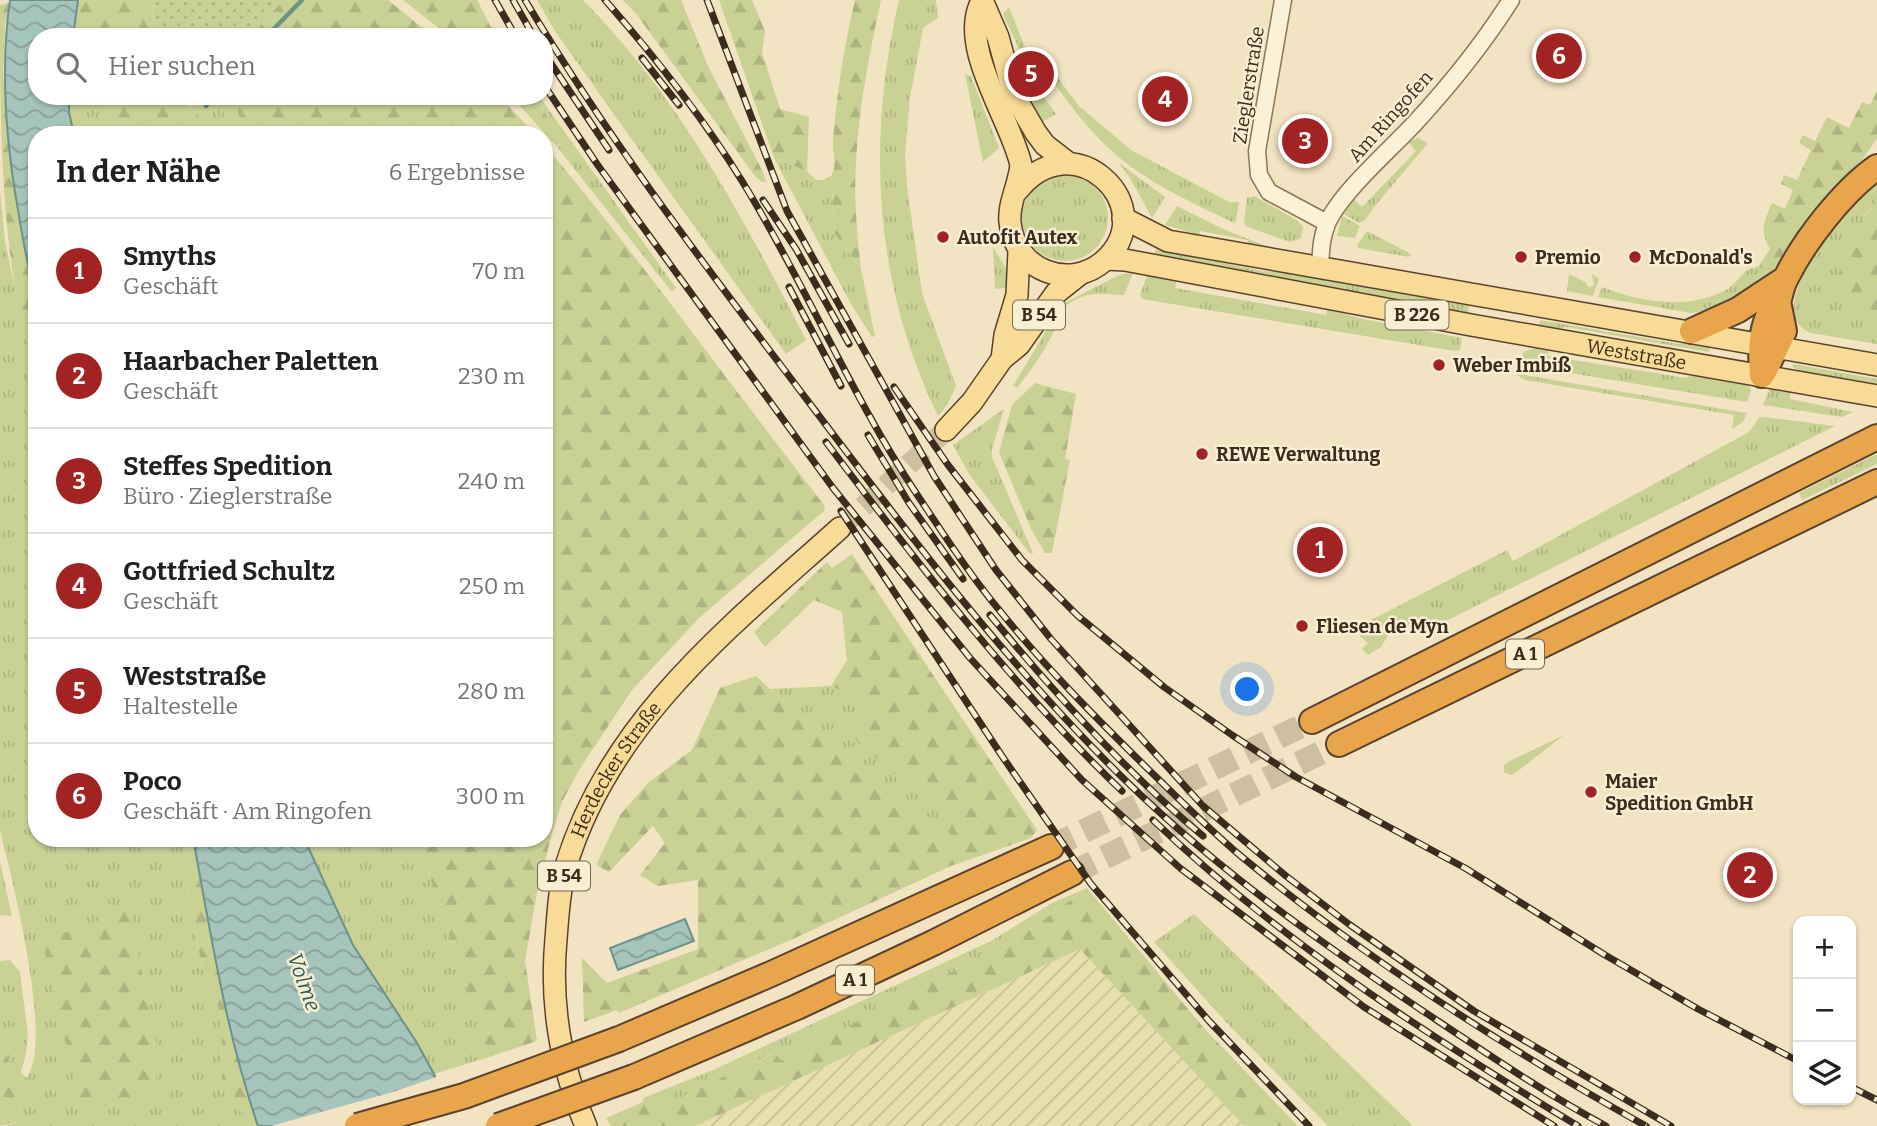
<!DOCTYPE html>
<html lang="de">
<meta charset="utf-8">
<style>
:root{--surface:#fff;--page:#f2f2f2;--text:#202124;--muted:#757577;--line:#e0e0e0;--accent:#a12322}
body{margin:0;font-family:Bitter,serif;background:var(--page);color:var(--text)}
.controls{position:absolute;right:21px;bottom:21px;display:grid;overflow:hidden;border-radius:14px;box-shadow:0 2px 5px #0004}
.controls button{width:63px;height:63px;display:grid;place-items:center;padding:0;border:0;border-bottom:2px solid var(--line);background:var(--surface);color:var(--text);font:35px sans-serif}
.you{position:absolute;left:1248px;top:690px;width:24px;height:24px;margin:-18px;border:5px solid #fff;border-radius:50%;background:#1a73e8;box-shadow:0 0 0 10px #1a73e833}
.badge{display:grid;place-items:center;width:46px;height:46px;border-radius:50%;background:var(--accent);color:#fff;font-size:23px;font-weight:700}
.pin{position:absolute;translate:-50% -50%;border:4px solid #fff;box-shadow:0 2px 7px #0006}
.list{margin:0;padding:0;list-style:none}
h2{display:flex;justify-content:space-between;align-items:center;height:91px;margin:0;padding:0 28px;font-size:30px}
h2 small{font-size:23px;font-weight:400;color:var(--muted)}
.list li{display:grid;grid-template-columns:46px 1fr auto;gap:21px;align-items:center;box-sizing:border-box;height:105px;padding:0 28px;border-top:2px solid var(--line)}
.list b{display:block;font-size:26px;white-space:nowrap}
.list p{margin:0;font-size:23px;white-space:nowrap;color:var(--muted)}
.list em{font-size:23px;font-style:normal;color:var(--muted)}
.icon{flex:none;width:38px;height:38px;fill:none;stroke:currentColor;stroke-width:2;stroke-linecap:round;stroke-linejoin:round}
.map{position:relative;flex:none;width:1877px;height:1126px;overflow:hidden}
.search{position:absolute;background:var(--surface);box-shadow:0 2px 5px #0004;left:28px;top:28px;width:525px;height:77px;display:flex;align-items:center;gap:18px;box-sizing:border-box;padding:0 24px;border-radius:28px;color:var(--muted);font-size:26px}
.panel{position:absolute;background:var(--surface);box-shadow:0 2px 5px #0004;left:28px;top:126px;width:525px;height:721px;border-radius:28px}
.map>svg:first-child{display:block}
.farmland{fill:url(#farmland-furrows)}
.grass{fill:url(#grass-tufts)}
.forest{fill:url(#forest-firs)}
.garden{fill:url(#garden-dots)}
.water{fill:url(#water-waves);stroke:#6a9389;stroke-width:2}
.pier{fill:#f2e4c2}
.lines{fill:none;stroke-linecap:round;stroke-linejoin:round}
.stream{stroke:#6a9389;stroke-width:4.5}
.major-tunnel{stroke:#cebfa1;stroke-width:21;stroke-dasharray:21 10;stroke-linecap:butt}
.highway-tunnel{stroke:#cebfa1;stroke-width:24;stroke-dasharray:24 12;stroke-linecap:butt}
.minor-casing{stroke:#8d7557;stroke-width:19}
.major-casing{stroke:#5b422c;stroke-width:24}
.highway-casing{stroke:#5b422c;stroke-width:28}
.minor{stroke:#fbf1d6;stroke-width:16}
.major{stroke:#f8db97;stroke-width:21}
.highway{stroke:#e8a54c;stroke-width:24}
.rail-casing{stroke:#3c2c1d;stroke-width:7}
.rail{stroke:#f8eed2;stroke-width:4.5;stroke-dasharray:13;stroke-linecap:butt}
.highway-bridge-casing{stroke:#5b422c;stroke-width:28;stroke-linecap:butt}
.highway-bridge{stroke:#e8a54c;stroke-width:24}
.poi-dot{fill:#a12322;stroke:#f8eed2;stroke-width:2.5}
.labels{text-anchor:middle;stroke-width:5;stroke-linejoin:round;paint-order:stroke}
.shield{fill:#f8eed2;stroke:#746653;stroke-width:2}
.shield-label{font-size:18px;font-weight:bold;fill:#3c2c1d}
.street-label{font-size:19px;fill:#3c2c1d;stroke:#f8eed2}
.poi-label{font-size:19px;font-weight:bold;fill:#3c2c1d;stroke:#f8eed2;text-anchor:start}
.water-label{font-size:21px;font-style:italic;fill:#2b5d5a;stroke:#f8eed2}
</style>
<div class="map">
<svg width="1877" height="1126" viewBox="0 0 1877 1126">
<defs>
<pattern id="farmland-furrows" width="10" height="10" patternUnits="userSpaceOnUse" patternTransform="scale(1.75)"><rect width="10" height="10" fill="#e8dfaf"/><path d="M-1 1l2-2M0 10L10 0M9 11l2-2" fill="none" stroke="#c8c096"/></pattern>
<pattern id="grass-tufts" width="24" height="20" patternUnits="userSpaceOnUse" patternTransform="scale(1.75)"><rect width="24" height="20" fill="#c9d195"/><path d="M3 7l-1-3M5 7V3M7 7l1-3M15 17l-1-3M17 17v-4M19 17l1-3" fill="none" stroke="#aeb480"/></pattern>
<pattern id="forest-firs" width="22" height="20" patternUnits="userSpaceOnUse" patternTransform="scale(1.75)"><rect width="22" height="20" fill="#c9d195"/><path d="M5 1l3.5 6h-7zM16 11l3.5 6h-7z" fill="#aeb480"/></pattern>
<pattern id="garden-dots" width="8" height="8" patternUnits="userSpaceOnUse" patternTransform="scale(1.75)"><rect width="8" height="8" fill="#c9d195"/><path d="M2 2h.1M6 6h.1" fill="none" stroke="#aeb480" stroke-width="1.8" stroke-linecap="round"/></pattern>
<pattern id="water-waves" width="16" height="10" patternUnits="userSpaceOnUse" patternTransform="scale(1.75)"><rect width="16" height="10" fill="#a5c4bb"/><path d="M0 5q4-4 8 0t8 0" fill="none" stroke="#889f97"/></pattern>
</defs>
<rect width="100%" height="100%" fill="#f2e4c2"/>
<path class="farmland" d="M1080 949 1244 1126H695Z"/>
<path class="grass" d="M537 0H583C680 98 744 219 806 340L786 354 610 109 555 31Z
M899 0H936L938 18 923 28 910 98 905 155 907 186 922 293 956 386 948 404 938 416C874 284 866 141 899 0Z
M1009 7 1025 47 1019 49 1003 14Z
M1035 55 1045 61 1079 106 1131 150 1229 202H1239L1236 221 1234 223C1199 206 1161 189 1130 166 1090 136 1062 95 1035 55Z
M1017 60 1018 61 1056 114 1042 122 1020 78Z
M965 74 971 76 999 148 983 162Z
M69 96H107L122 135H74L69 112Z
M205 96H248L237 110 244 135H211L191 107Z
M534 96H539L676 288 672 292 557 147 562 140Z
M1418 138 1428 143 1375 206 1364 221 1359 223 1344 214 1354 199 1362 207 1416 151 1408 142Z
M774 158 807 171 816 180H823L831 176 835 234 861 269 875 336 872 337 851 304Z
M1119 163 1165 197 1152 218 1130 178Z
M1022 218a43 43 0 1 1 86 0a43 43 0 1 1-86 0Z
M1877 181V205L1865 214 1872 324 1877 326V344L1811 333C1754 310 1854 203 1877 181Z
M0 190 5 241 20 313 37 357V838H184L189 900 194 915 201 966 211 979 221 1018 222 1079 237 1109 256 1119 258 1126H6L17 1122 22 1101 0 1034V961L10 960 20 972 28 1035 26 1054 21 1072 26 1078C55 1045 11 875 0 830Z
M1254 196 1298 221 1303 227 1301 238 1290 242 1245 226 1244 222 1247 198Z
M1177 206 1223 229 1273 249 1248 245V240L1200 231 1199 235 1165 225Z
M1342 216 1360 226 1355 238 1337 236Z
M1367 231 1411 254 1409 257 1358 248 1357 245Z
M993 247 1008 272 1012 287 995 289Z
M1156 249 1262 271 1323 276 1470 303 1467 315 1154 255Z
M1759 266 1770 275 1757 288 1708 315 1705 311 1691 313 1598 297 1602 287C1640 302 1686 310 1724 291 1735 285 1736 280 1744 273 1747 269 1754 268 1759 266Z
M1133 273 1124 295C1100 294 1089 290 1067 305L1062 304 1119 275Z
M1569 274 1585 282 1589 288 1594 285 1592 274 1599 279 1593 296 1567 291Z
M1147 276 1176 282 1175 288 1326 315 1327 310H1331L1363 319 1462 338 1460 350 1455 351 1142 299 1140 295Z
M1053 319 1059 322C1047 346 1034 367 1017 388L1013 386Z
M1540 320 1679 344 1691 342 1710 346 1709 352 1566 327 1548 331 1538 330Z
M1541 347 1548 348V356L1686 378 1694 374 1748 382 1751 390 1747 402 1515 364 1525 351Z
M1794 364 1877 379V386L1801 373 1792 366Z
M1513 373 1747 413 1743 422 1732 429 1734 415 1525 380Z
M1770 388 1791 390 1790 399 1853 412 1842 417 1763 405Z
M1004 409 992 449V457L1033 553 1030 554 969 474 953 445Z
M1765 417 1835 426 1422 633 1416 622 1389 634 1381 647 1368 655 1362 649 1368 643 1360 636V630L1369 621 1507 550 1513 561 1749 432 1759 418Z
M1877 454V464L1802 500 1799 493Z
M831 686 867 703 913 787 949 819 950 840 941 849 770 689Z
M1564 735 1514 774 1510 775 1504 772V765L1508 762Z
M304 838H417L489 1057 434 1074 417 1043 353 945Z
M0 862 12 916 0 915Z
M1087 888 1027 932 782 1062 773 1053 656 1110 643 1102V1098L713 1070 993 940 1052 903Z
M1194 914 1413 1126H1328L1225 1021 1154 942Z"/>
<path class="forest" d="M78 0H152L153 20 158 37H73Z
M283 0H388L434 37H250Z
M403 0H477L496 37H450Z
M623 0H681L708 66 763 172 766 182H762L755 176 637 15Z
M719 0H752L765 31 762 52 780 109 809 117 807 171 774 158Z
M855 0H881C866 70 852 143 856 215 857 233 859 251 861 269L835 234 831 176C838 164 832 153 833 140 837 93 844 45 855 0Z
M10 3 5 24 3 73 9 156 37 300V357C31 342 23 327 19 311 0 212 0 107 0 5Z
M1877 91V139L1861 161 1830 190 1815 209 1770 275 1759 266 1770 249C1759 230 1764 222 1772 203L1785 209 1793 190 1781 184 1784 175 1797 180 1811 150 1799 143 1803 135 1815 141 1827 117 1849 128 1862 102 1870 105Z
M107 96H184L211 135H122Z
M248 96H499L536 135H244L237 110Z
M511 96H534L562 140 557 147Z
M544 144C642 261 730 385 824 505L825 510 699 618 632 690 579 770 562 802 551 837 536 898 525 961 537 1041 489 1057 417 838H544Z
M1877 205V326L1872 325C1865 318 1854 310 1849 301 1830 269 1848 225 1877 205Z
M1035 383 1076 394 1065 459 1070 460 1052 553H1045L1031 529 999 452 1012 405Z
M852 554 1037 830 1031 838 951 866 793 939 619 1013 617 1010 584 1022 582 958 607 983 698 949V880L658 886 640 875 665 843 653 826 609 872 596 865 620 815 649 782 692 750 720 688 756 676 941 849 950 840 949 819 858 743 847 721 871 713 867 703 831 686 847 660 842 612 814 600 765 647 754 632 827 562 832 568Z
M184 838H193L241 1076 256 1119 237 1110 222 1079 221 1018 211 979 201 966 194 915 189 900Z
M1087 888 1203 1027 1298 1126H1244L1080 949 695 1126H611L606 1118 643 1102 656 1109 774 1053 782 1061 1027 932Z
M129 909 157 1047C163 1109 133 1101 84 1110L72 1071 43 941Z
M0 1034 22 1101 17 1122 0 1126Z"/>
<path class="garden" d="M152 0H283L250 37H158L153 20Z"/>
<path class="water" d="M10 0H78L73 37H37V96H69V112L74 135H37V300C28 271 23 240 18 210 6 142 0 68 10 0Z
M193 838H304L353 945 417 1043 434 1074 457 1126H258C226 1033 211 935 193 838Z
M685 919 694 941 618 970 610 948Z"/>
<path class="pier" d="M439 1076 460 1126H271L393 1092Z"/>
<g class="lines">
<path class="stream" d="M266 37 302 0
M206 106 214 96"/>
<path class="major-tunnel" d="M840 528 946 430"/>
<path class="highway-tunnel" d="M1051 847 1312 721
M1072 873 1339 744"/>
<g class="minor-casing">
<path id="minor" d="M1283 0 1257 151 1259 175 1269 192 1327 223
M1320 267C1321 252 1321 238 1327 224 1339 194 1391 149 1415 123 1450 85 1483 44 1511 0"/>
</g>
<g class="major-casing">
<g id="major">
<path d="M982 0 998 37 1014 95 1036 133 1045 145 1067 162"/>
<path d="M982 1C957 46 1011 119 1021 165 1019 185 1008 204 1010 222 1014 270 1070 292 1105 260 1163 207 1073 119 1017 191"/>
<path d="M1123 218 1168 241 1877 365"/>
<path id="s1" d="M1106 259 1125 260 1471 325 1877 396"/>
<path d="M1002 359 1005 335 1017 295 1019 251"/>
<path d="M946 430 972 402 1002 359 1019 345 1056 293 1080 274"/>
<path id="s2" d="M586 1126C561 1067 550 1003 556 939 558 915 559 889 566 866 610 720 731 626 840 528"/>
</g>
</g>
<g class="highway-casing">
<path id="highway" d="M1692 331 1738 310 1785 279
M1764 372 1784 331 1778 301
M1762 375C1761 357 1760 340 1766 322 1768 313 1775 307 1779 299 1781 292 1782 285 1786 278 1804 241 1843 191 1877 167
M1312 721 1877 437
M1339 744 1877 482
M619 1039 771 974 1051 847
M634 1077 797 1007 933 943 1072 873"/>
</g>
<use href="#minor" class="minor"/>
<use href="#major" class="major"/>
<use href="#highway" class="highway"/>
<g class="rail-casing">
<path id="rail" d="M495 0 516 37
M513 0 534 37
M525 0C604 132 696 254 789 376 888 507 986 639 1101 756 1201 859 1319 942 1438 1021 1492 1057 1548 1095 1606 1126
M605 0C655 57 702 116 742 181 805 283 851 396 918 496 944 535 970 575 1000 611 1046 668 1098 720 1150 771 1180 800 1210 830 1242 857 1367 960 1504 1047 1646 1126
M707 0 787 211 934 476 996 570 1051 639 1203 806 1286 876 1350 925 1474 1011 1671 1126
M544 53 609 150
M642 58 679 105
M544 85 597 164 833 488 970 658 1082 780 1180 868 1364 1007 1554 1126
M763 200 796 249 849 344
M789 287 841 386
M894 387 948 465 1022 560 1078 616 1164 687 1232 735 1296 777 1465 868 1605 955 1698 1009 1798 1061
M868 435 909 503 963 579
M826 442C918 564 1012 686 1122 791
M841 511 1002 756 1091 884 1209 1021 1309 1126
M990 615C1054 693 1125 771 1203 836
M1153 820C1280 941 1429 1036 1578 1126
M1851 1087 1877 1100"/>
</g>
<use href="#rail" class="rail"/>
<g class="highway-bridge-casing">
<path id="highway-bridge" d="M357 1126 464 1096 619 1039
M498 1126 634 1077"/>
</g>
<use href="#highway-bridge" class="highway-bridge"/>
</g>
<g class="poi-dot">
<circle cx="943" cy="237" r="7"/>
<circle cx="1521" cy="257" r="7"/>
<circle cx="1635" cy="257" r="7"/>
<circle cx="1439" cy="365" r="7"/>
<circle cx="1202" cy="454" r="7"/>
<circle cx="1302" cy="626" r="7"/>
<circle cx="1591" cy="792" r="7"/>
</g>
<g class="labels">
<g class="shield">
<rect x="1013" y="300.5" width="52" height="29" rx="5"/>
<rect x="1385.5" y="300.5" width="63" height="29" rx="5"/>
<rect x="1506" y="639.5" width="38" height="29" rx="5"/>
<rect x="538" y="861.5" width="52" height="29" rx="5"/>
<rect x="836" y="965.5" width="38" height="29" rx="5"/>
</g>
<g class="shield-label">
<text x="1039" y="321">B 54</text>
<text x="1417" y="321">B 226</text>
<text x="1525" y="660">A 1</text>
<text x="564" y="882">B 54</text>
<text x="855" y="986">A 1</text>
</g>
<g class="street-label">
<text transform="translate(1248 85) rotate(-81)" y="7">Zieglerstraße</text>
<text transform="translate(1390 116) rotate(-48)" y="7">Am Ringofen</text>
<text dy="7" stroke="none"><textPath href="#s1" startOffset="539">Weststraße</textPath></text>
<text dy="7" stroke="none"><textPath href="#s2" startOffset="374">Herdecker Straße</textPath></text>
</g>
<g class="poi-label">
<text x="957" y="244">Autofit Autex</text>
<text x="1535" y="264">Premio</text>
<text x="1649" y="264">McDonald's</text>
<text x="1453" y="372">Weber Imbiß</text>
<text x="1216" y="461">REWE Verwaltung</text>
<text x="1316" y="633">Fliesen de Myn</text>
<text x="1605" y="788">Maier<tspan x="1605" dy="22">Spedition GmbH</tspan></text>
</g>
<g class="water-label">
<text transform="translate(304 982) rotate(70)" y="7">Volme</text>
</g>
</g>
</svg>
<div class="controls">
<button>+</button>
<button>−</button>
<button><svg class="icon" aria-label="layers" viewBox="0 0 24 24"><path d="M12 4l9 5-9 5-9-5zM3 14l9 5 9-5"/></svg></button>
</div>
<div class="you"></div>
<div class="pin badge" style="left:1320px;top:550px">1</div>
<div class="pin badge" style="left:1750px;top:875px">2</div>
<div class="pin badge" style="left:1305px;top:141px">3</div>
<div class="pin badge" style="left:1165px;top:99px">4</div>
<div class="pin badge" style="left:1031px;top:74px">5</div>
<div class="pin badge" style="left:1559px;top:56px">6</div>
<div class="search"><svg class="icon" aria-label="search" viewBox="0 0 24 24"><circle cx="10" cy="10" r="6"/><path d="M15 15l6 6"/></svg>Hier suchen</div>
<section class="panel">
<h2>In der Nähe<small>6 Ergebnisse</small></h2>
<ul class="list">
<li><span class="badge">1</span><div><b>Smyths</b><p>Geschäft</p></div><em>70 m</em></li>
<li><span class="badge">2</span><div><b>Haarbacher Paletten</b><p>Geschäft</p></div><em>230 m</em></li>
<li><span class="badge">3</span><div><b>Steffes Spedition</b><p>Büro · Zieglerstraße</p></div><em>240 m</em></li>
<li><span class="badge">4</span><div><b>Gottfried Schultz</b><p>Geschäft</p></div><em>250 m</em></li>
<li><span class="badge">5</span><div><b>Weststraße</b><p>Haltestelle</p></div><em>280 m</em></li>
<li><span class="badge">6</span><div><b>Poco</b><p>Geschäft · Am Ringofen</p></div><em>300 m</em></li>
</ul>
</section>
</div>
